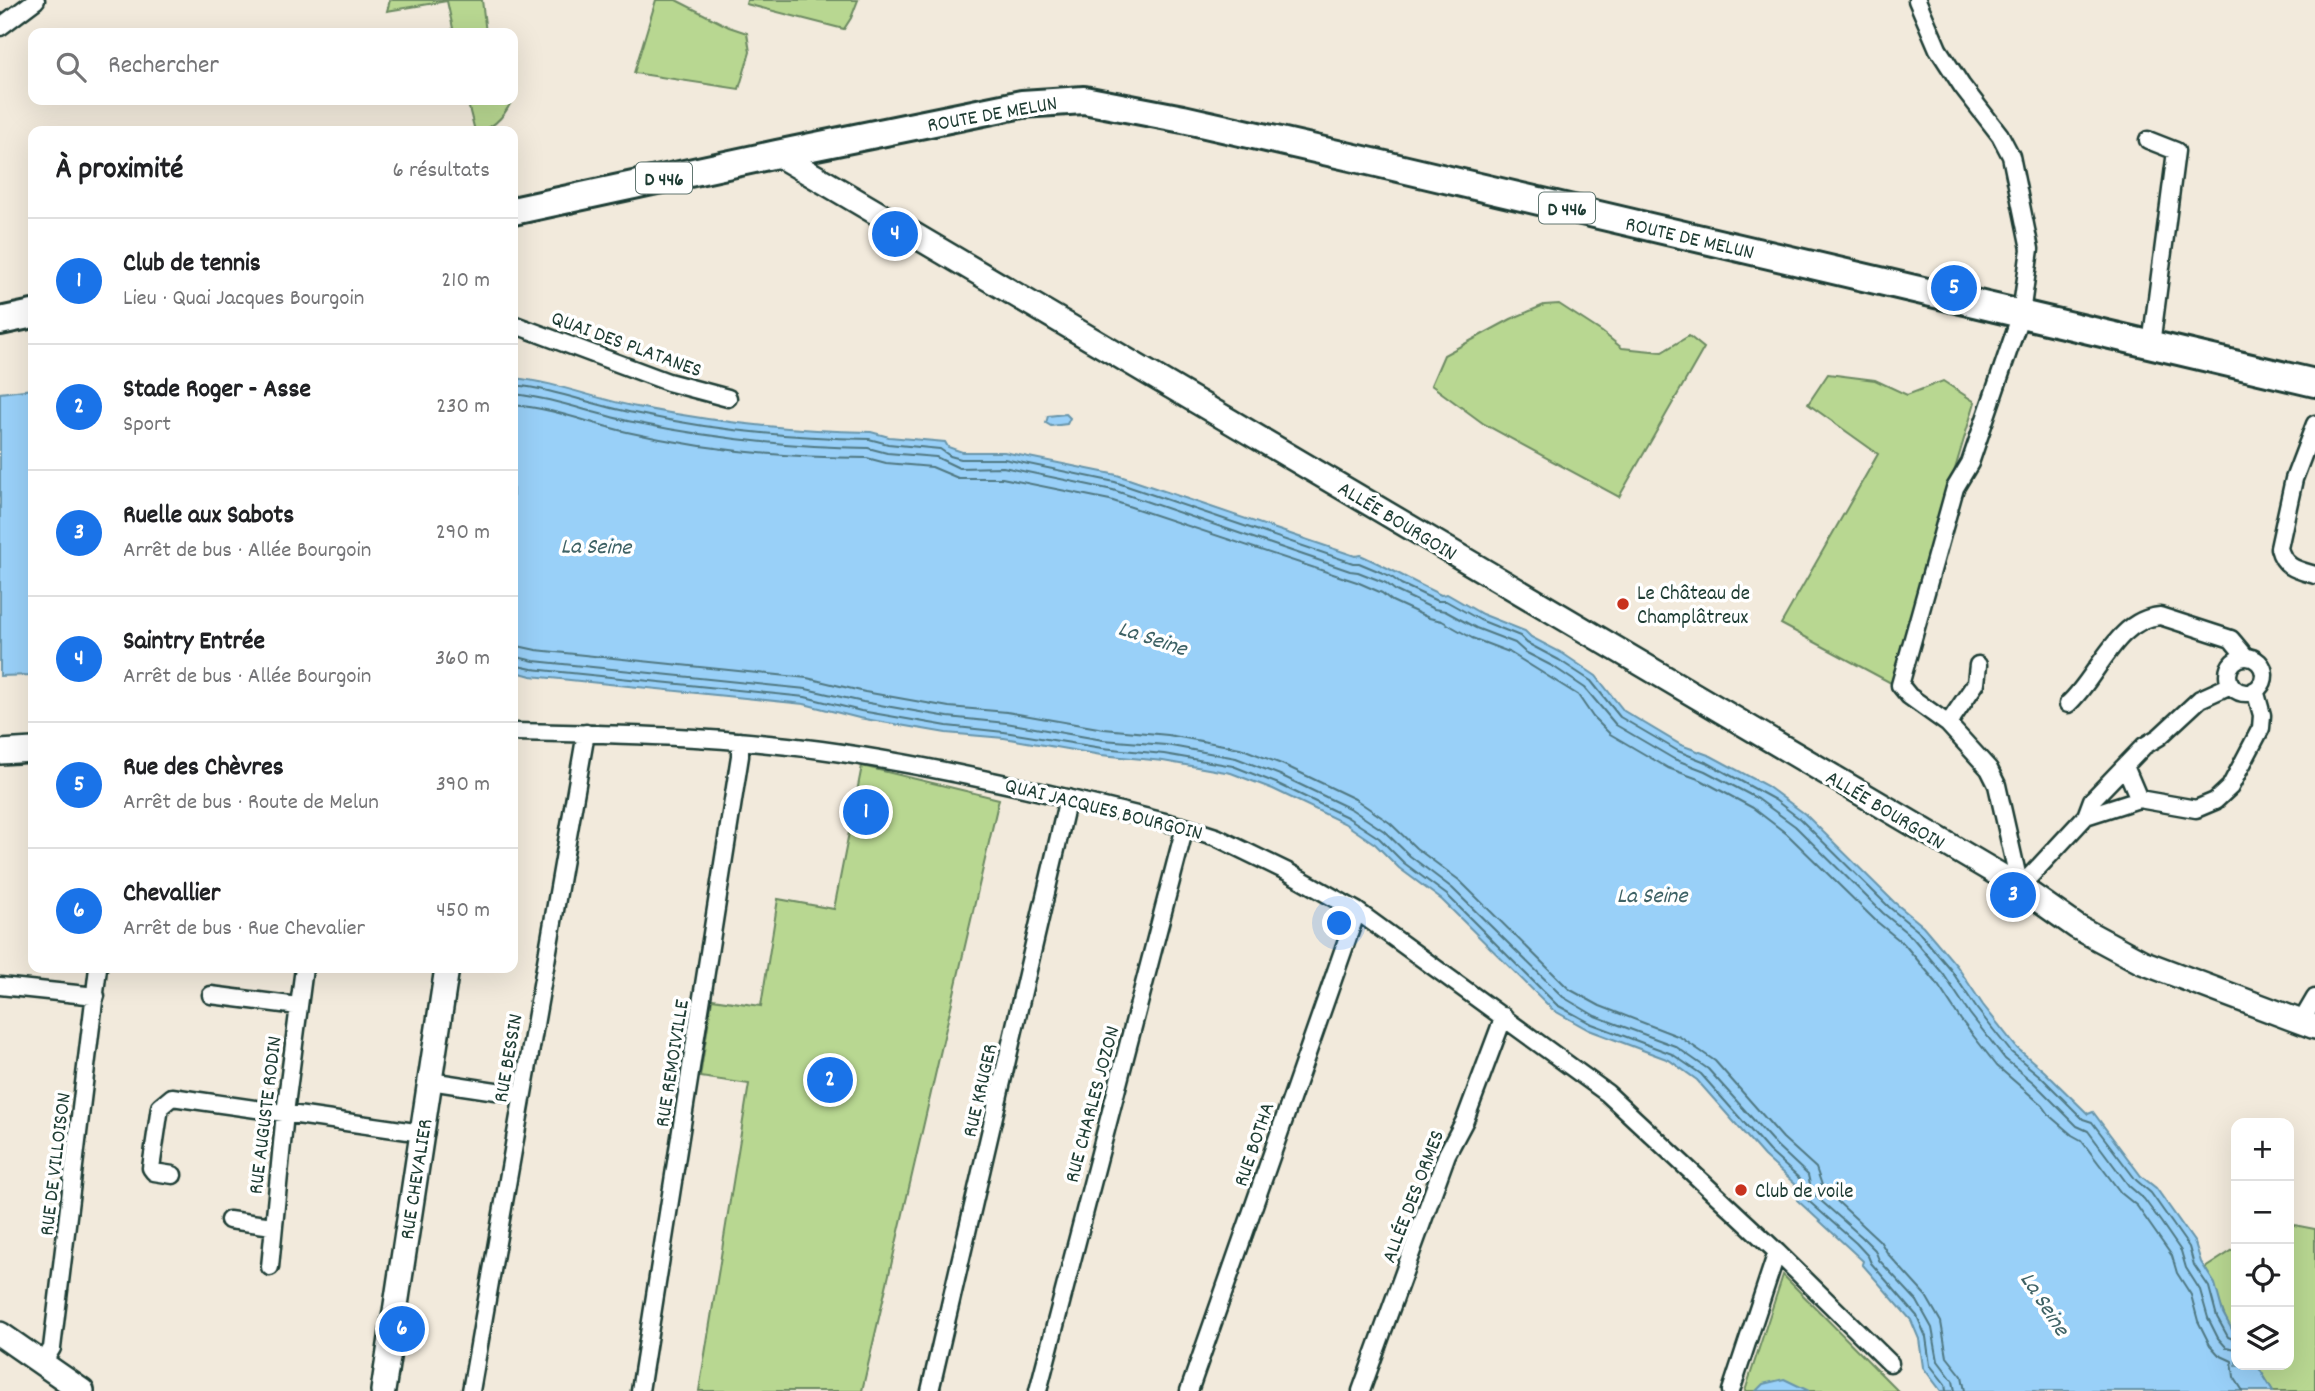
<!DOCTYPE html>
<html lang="fr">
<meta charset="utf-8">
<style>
:root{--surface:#fff;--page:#f2f2f2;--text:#202124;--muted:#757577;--line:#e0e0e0;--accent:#1a73e8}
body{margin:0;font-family:Dekko,sans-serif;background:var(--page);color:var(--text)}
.controls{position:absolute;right:21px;bottom:21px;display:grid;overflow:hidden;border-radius:14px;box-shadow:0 7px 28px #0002}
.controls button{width:63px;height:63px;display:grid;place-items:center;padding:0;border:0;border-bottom:2px solid var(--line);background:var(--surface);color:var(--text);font:35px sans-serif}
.you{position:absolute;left:1340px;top:924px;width:24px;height:24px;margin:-18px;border:5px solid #fff;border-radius:50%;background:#1a73e8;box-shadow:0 0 0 10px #1a73e833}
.badge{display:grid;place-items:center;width:46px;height:46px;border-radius:50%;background:var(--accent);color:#fff;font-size:23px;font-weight:700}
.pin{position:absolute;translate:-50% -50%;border:4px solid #fff;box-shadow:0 2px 7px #0006}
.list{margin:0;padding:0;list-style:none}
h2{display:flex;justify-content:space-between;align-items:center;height:91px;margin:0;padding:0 28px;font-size:30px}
h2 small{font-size:23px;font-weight:400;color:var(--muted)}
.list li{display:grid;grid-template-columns:46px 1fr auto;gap:21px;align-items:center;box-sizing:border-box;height:126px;padding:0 28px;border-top:2px solid var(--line)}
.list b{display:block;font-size:26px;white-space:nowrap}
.list p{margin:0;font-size:23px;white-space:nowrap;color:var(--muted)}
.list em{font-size:23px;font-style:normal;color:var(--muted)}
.icon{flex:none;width:38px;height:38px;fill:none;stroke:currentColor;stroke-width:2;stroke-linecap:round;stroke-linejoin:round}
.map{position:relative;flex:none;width:2315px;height:1391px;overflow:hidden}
.search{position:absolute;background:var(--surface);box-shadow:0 7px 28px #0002;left:28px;top:28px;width:490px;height:77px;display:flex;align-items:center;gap:18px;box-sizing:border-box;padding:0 24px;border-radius:14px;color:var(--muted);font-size:26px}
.panel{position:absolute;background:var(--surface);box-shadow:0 7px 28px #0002;left:28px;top:126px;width:490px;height:847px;border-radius:14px}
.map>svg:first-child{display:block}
.green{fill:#b8d791;stroke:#6c8a62;stroke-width:2}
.water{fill:#99d0f8;stroke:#6895aa;stroke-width:2}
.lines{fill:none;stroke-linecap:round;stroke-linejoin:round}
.shore{stroke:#507882;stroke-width:2}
.street-casing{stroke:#1f3d34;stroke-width:21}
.secondary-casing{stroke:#1f3d34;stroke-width:28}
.primary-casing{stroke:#1f3d34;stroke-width:32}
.street{stroke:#fff;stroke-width:16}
.secondary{stroke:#fff;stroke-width:23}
.primary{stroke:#fff;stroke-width:26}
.poi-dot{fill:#c8321e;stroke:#fff;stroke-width:2.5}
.labels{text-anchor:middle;stroke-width:7;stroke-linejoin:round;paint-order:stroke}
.shield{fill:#fff;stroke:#627771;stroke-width:2}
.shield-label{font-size:19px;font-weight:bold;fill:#1f3d34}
.street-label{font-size:21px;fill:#1f3d34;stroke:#fff}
.poi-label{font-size:21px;fill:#1f3d34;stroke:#fff;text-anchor:start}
.water-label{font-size:23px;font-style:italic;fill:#3e6265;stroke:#fff}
</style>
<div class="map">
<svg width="2315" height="1391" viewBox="0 0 2315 1391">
<rect width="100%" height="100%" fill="#f2eadc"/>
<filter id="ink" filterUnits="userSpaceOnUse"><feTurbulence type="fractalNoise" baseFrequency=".0143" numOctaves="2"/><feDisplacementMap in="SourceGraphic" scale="14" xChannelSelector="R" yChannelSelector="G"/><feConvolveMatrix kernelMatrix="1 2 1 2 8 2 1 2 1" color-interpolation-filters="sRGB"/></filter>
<g filter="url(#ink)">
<path class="green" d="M390 0H482L486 33H454L447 1 387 11Z
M656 0H676L729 27 747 33 750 52 739 89 634 73Z
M747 0H858L851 18 844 29 746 4Z
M467 100H512C505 115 494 130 475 131Z
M1559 304 1602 332 1622 348 1662 352 1689 336 1704 348 1619 497 1484 424 1431 385 1444 355 1511 319 1544 305Z
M1828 374 1875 380 1907 395 1943 381 1975 402 1891 683 1781 624 1878 454 1808 404Z
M862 766 999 799 862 1391H699L749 1084 700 1077 712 999 761 1006 778 899 834 909Z
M2289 1224 2315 1229V1391H2273L2257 1365H2289Z
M2236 1248V1337C2220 1316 2219 1290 2205 1268Z
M1783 1275 1898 1391H1745Z"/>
<path class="water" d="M513 378C556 382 595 399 637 407 714 422 792 431 871 432L889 437 945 442 948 447 962 452H1004L1117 475 1355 556 1360 555C1388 567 1413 582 1441 595L1447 594 1482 614 1525 631 1531 637 1562 653 1596 676 1624 711 1681 745 1711 756 1767 786 1805 814 1894 902 1923 926 1957 966 1983 1005 2017 1048 2044 1071 2088 1114 2093 1112 2141 1176 2156 1188 2195 1243 2201 1262 2215 1284 2223 1313 2236 1337V1365H2257L2273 1391H1941L1923 1367 1919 1339 1911 1320 1862 1264 1863 1261 1797 1200 1796 1185 1764 1156 1697 1080 1669 1060 1589 1030 1553 1010 1442 900 1399 868 1375 844 1344 823 1273 789 1231 773 1163 761 1101 755 1004 738 946 733 859 718 804 704 531 676 513 671Z
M33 389V675L0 676V393Z
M1066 414 1070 418 1067 424 1051 426 1046 423 1048 416Z
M1784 1379 1809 1391H1756L1763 1384Z"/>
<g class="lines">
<path class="shore" d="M513 385C554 389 593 405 634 413 711 430 791 438 869 439L888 444 940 449 950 456 961 459H1004L1115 482 1353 563H1359L1390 576 1401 584 1437 601H1446L1480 620 1520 636 1527 643 1559 660 1591 681 1620 717 1678 751 1708 763 1775 800 1800 819 1889 907 1918 931 1951 970 1977 1009 2011 1052 2040 1076 2083 1119 2092 1122 2136 1180 2151 1193 2189 1247 2194 1265 2209 1287 2217 1317 2228 1337 2236 1340
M513 394C554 398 593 414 633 422 710 438 789 447 868 448L887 453 936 457 959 468 1003 467 1113 490 1350 571 1358 572 1386 583 1396 591 1434 609 1445 611 1476 628 1515 643 1525 652 1554 667 1585 688 1616 725 1674 759 1705 771 1758 799 1795 826 1883 913 1912 937 1944 975 1970 1014 2005 1059 2034 1083 2077 1126 2088 1131 2129 1186 2144 1199 2161 1222 2181 1251 2186 1268 2200 1290 2208 1318 2218 1338 2226 1347 2236 1349
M513 405C552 408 589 423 627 432 705 450 787 458 867 458L886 463 932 467 958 478H1002L1110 500 1357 582 1382 593 1392 601 1429 618 1442 621 1472 638 1509 652 1578 695 1593 717 1610 734 1668 768 1701 780 1753 808 1787 834 1876 921 1904 944 1936 982 1961 1020 1997 1066 2043 1106 2051 1117 2072 1135 2081 1140 2121 1193 2137 1206 2172 1256 2177 1273 2191 1295 2198 1321 2210 1345 2219 1355 2232 1361 2234 1377 2243 1391
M513 645 536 650 807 678 865 692 949 707 1007 712 1104 729 1168 735 1240 748 1284 765 1355 799 1390 823 1416 848 1459 880 1569 989 1600 1006 1680 1037 1715 1061 1783 1138 1816 1168 1823 1188 1880 1241 1888 1254 1926 1296 1941 1322 1947 1357 1962 1376 1965 1391
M513 656 534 661 806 689 863 702 948 717 1006 723 1103 740 1166 745 1236 758 1280 775 1351 809 1384 831 1410 856 1452 888 1563 997 1595 1016 1675 1046 1708 1069 1776 1145 1808 1175 1812 1193 1862 1237 1875 1250 1879 1260 1917 1301 1932 1328 1938 1361 1953 1381 1955 1391
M513 665 532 669 805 697 861 711 947 726 1004 732 1102 748 1164 754 1233 766 1276 783 1347 817 1379 838 1404 863 1447 895 1557 1005 1592 1024 1672 1054 1701 1074 1769 1151 1801 1180 1804 1197 1856 1243 1868 1256 1871 1263 1917 1316 1926 1337 1930 1365 1945 1384 1946 1391"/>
<g class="street-casing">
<path id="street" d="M1917 0 1938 49 1962 86 2000 135 2011 156 2030 249 2021 314 1970 463 1955 488 1900 685 1909 696 1948 724 1989 769 1997 785 2020 887
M0 27 36 0
M2148 140 2176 151 2151 345
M513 324 668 382 728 398
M2315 424 2294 479 2279 548C2284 568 2298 570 2315 575
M2228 675a18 18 0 1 1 36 0a18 18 0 1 1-36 0Z
M2068 704C2098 677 2116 619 2160 616L2231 639 2246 657
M1948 724 1976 683 1978 665
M513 732C615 734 719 736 821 750 944 767 1065 797 1185 827L1216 837 1288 872 1357 911 1607 1093 1777 1252 1890 1363
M2125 766 2139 799
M2086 816 2092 800 2144 746 2159 737 2200 699 2231 685
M2020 887 2086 816 2139 799 2196 809 2215 801 2230 787 2261 728 2262 715 2255 690
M0 986 96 996
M211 995 298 1006
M2301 1022 2315 998
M430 1081 522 1095
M173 1175 154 1172 151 1168 160 1107 172 1097 422 1133
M229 1220 273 1226
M270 1267 285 1113 304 968
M43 1363 52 1348 98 968
M471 1391 586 733
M640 1391 740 756V741
M930 1391 1068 798
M1038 1391 1185 827
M1189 1391 1357 911
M1361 1391 1447 1154 1465 1120 1504 1016
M1731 1391 1777 1252"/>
</g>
<g class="secondary-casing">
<path id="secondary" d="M777 154 2020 887 2077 927 2142 962 2315 1027
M0 752 33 750
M0 1334 82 1391
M383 1391 447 968"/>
</g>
<g class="primary-casing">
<path id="primary" d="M513 211 777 154 1022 104 1084 100 1183 119 1377 163 2315 383
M0 321 33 314"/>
</g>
<use href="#street" class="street"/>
<use href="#secondary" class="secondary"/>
<use href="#primary" class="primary"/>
</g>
</g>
<g class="poi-dot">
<circle cx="1623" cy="604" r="7"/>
<circle cx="1741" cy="1190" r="7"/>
</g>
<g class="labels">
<g class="shield">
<rect x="636" y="162.5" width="56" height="31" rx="5"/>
<rect x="1539" y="192.5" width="56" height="31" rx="5"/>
</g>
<g class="shield-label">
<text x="664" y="185">D 446</text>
<text x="1567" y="215">D 446</text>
</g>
<g class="street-label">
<text transform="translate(992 113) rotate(-10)" y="7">ROUTE DE MELUN</text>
<text transform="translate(1690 237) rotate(13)" y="7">ROUTE DE MELUN</text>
<text transform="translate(627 343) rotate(20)" y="7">QUAI DES PLATANES</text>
<text transform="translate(1398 520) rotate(31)" y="7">ALLÉE BOURGOIN</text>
<text transform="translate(1104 808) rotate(14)" y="7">QUAI JACQUES BOURGOIN</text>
<text transform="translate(1886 809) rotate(31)" y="7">ALLÉE BOURGOIN</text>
<text transform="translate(507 1058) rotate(-80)" y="7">RUE BESSIN</text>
<text transform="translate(671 1063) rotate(-81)" y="7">RUE REMOIVILLE</text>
<text transform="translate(979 1090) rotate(-77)" y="7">RUE KRUGER</text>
<text transform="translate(1091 1104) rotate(-75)" y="7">RUE CHARLES JOZON</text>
<text transform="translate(264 1115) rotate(-83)" y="7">RUE AUGUSTE RODIN</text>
<text transform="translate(1253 1144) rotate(-71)" y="7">RUE BOTHA</text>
<text transform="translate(54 1164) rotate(-83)" y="7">RUE DE VILLOISON</text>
<text transform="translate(415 1179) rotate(-81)" y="7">RUE CHEVALIER</text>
<text transform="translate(1412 1196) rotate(-69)" y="7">ALLÉE DES ORMES</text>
</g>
<g class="poi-label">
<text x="1637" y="599">Le Château de<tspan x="1637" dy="24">Champlâtreux</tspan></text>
<text x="1755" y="1197">Club de voile</text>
</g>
<g class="water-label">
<text transform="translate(596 545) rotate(1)" y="8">La Seine</text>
<text transform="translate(1153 637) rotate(18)" y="8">La Seine</text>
<text x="1652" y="902">La Seine</text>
<text transform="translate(2046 1303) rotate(57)" y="8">La Seine</text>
</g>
</g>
</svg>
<div class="controls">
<button>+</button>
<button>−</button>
<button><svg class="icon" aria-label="locate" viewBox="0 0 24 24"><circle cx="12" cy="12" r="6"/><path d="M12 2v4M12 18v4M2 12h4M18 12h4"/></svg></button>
<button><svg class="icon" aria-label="layers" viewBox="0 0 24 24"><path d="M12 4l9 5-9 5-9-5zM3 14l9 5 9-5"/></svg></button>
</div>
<div class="you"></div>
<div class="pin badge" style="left:866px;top:812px">1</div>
<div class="pin badge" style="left:830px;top:1080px">2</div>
<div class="pin badge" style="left:2013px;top:895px">3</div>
<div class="pin badge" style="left:895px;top:234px">4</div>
<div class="pin badge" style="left:1954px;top:288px">5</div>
<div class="pin badge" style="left:402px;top:1329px">6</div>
<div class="search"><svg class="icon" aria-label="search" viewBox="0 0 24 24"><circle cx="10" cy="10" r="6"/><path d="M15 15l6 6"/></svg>Rechercher</div>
<section class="panel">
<h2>À proximité<small>6 résultats</small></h2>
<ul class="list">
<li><span class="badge">1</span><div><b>Club de tennis</b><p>Lieu · Quai Jacques Bourgoin</p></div><em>210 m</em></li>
<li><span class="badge">2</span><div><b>Stade Roger - Asse</b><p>Sport</p></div><em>230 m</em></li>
<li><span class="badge">3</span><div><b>Ruelle aux Sabots</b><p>Arrêt de bus · Allée Bourgoin</p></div><em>290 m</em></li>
<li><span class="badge">4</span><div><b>Saintry Entrée</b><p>Arrêt de bus · Allée Bourgoin</p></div><em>360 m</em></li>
<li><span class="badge">5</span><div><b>Rue des Chèvres</b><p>Arrêt de bus · Route de Melun</p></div><em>390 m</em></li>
<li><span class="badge">6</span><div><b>Chevallier</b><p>Arrêt de bus · Rue Chevalier</p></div><em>450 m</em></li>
</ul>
</section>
</div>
